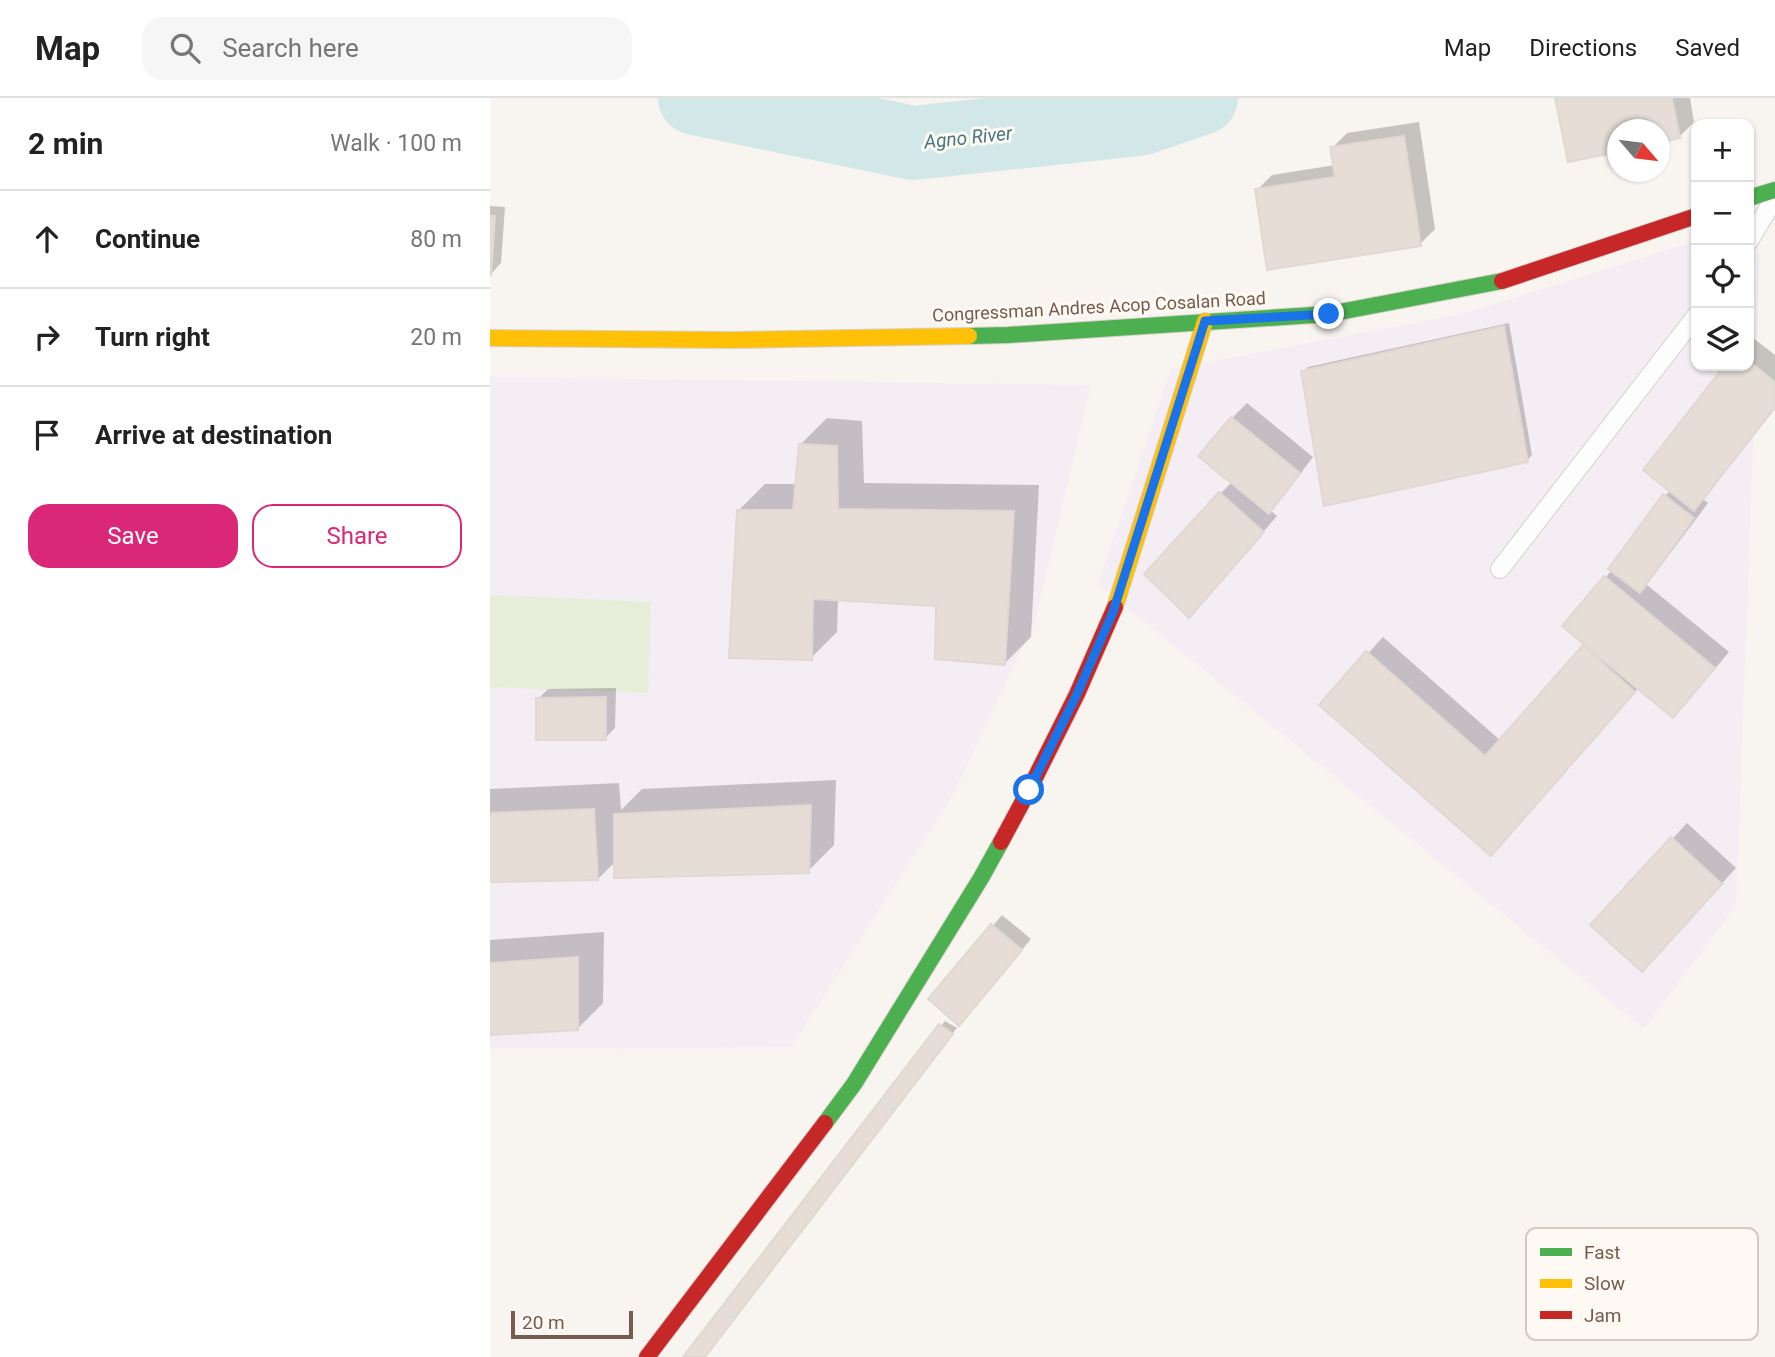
<!DOCTYPE html>
<meta charset="utf-8">
<style>
:root{--surface:#fff;--page:#f6f6f6;--text:#222;--muted:#767676;--line:#e0e0e0;--accent:#db2777}
body{margin:0;font-family:Roboto,sans-serif;background:var(--page);color:var(--text)}
.controls{position:absolute;right:21px;top:21px;display:grid;overflow:hidden;border-radius:14px;box-shadow:0 2px 5px #0004}
.controls button{width:63px;height:63px;display:grid;place-items:center;padding:0;border:0;border-bottom:2px solid var(--line);background:var(--surface);color:var(--text);font:35px sans-serif}
.compass{position:absolute;left:1117px;top:21px;width:63px;height:63px;border-radius:50%;background:var(--surface);box-shadow:0 2px 5px #0004;rotate:118deg}
.scale{position:absolute;left:21px;bottom:18px;width:122px;box-sizing:border-box;padding-left:7px;border:4px solid #765c4f;border-top:0;font-size:19px;line-height:24px;white-space:nowrap;color:#765c4f;-webkit-text-stroke:5px #fef9f2;paint-order:stroke}
.stop{position:absolute;width:21px;height:21px;margin:-16px;border:5px solid #1a73e8;border-radius:50%;background:#fff}
.stop.end{background:#1a73e8;border-color:#fff;box-shadow:0 2px 7px #0008}
.list{margin:0;padding:0;list-style:none}
h2{display:flex;justify-content:space-between;align-items:center;height:91px;margin:0;padding:0 28px;font-size:30px}
h2 small{font-size:23px;font-weight:400;color:var(--muted)}
.list li{display:grid;grid-template-columns:46px 1fr auto;gap:21px;align-items:center;box-sizing:border-box;height:98px;padding:0 28px;border-top:2px solid var(--line)}
.list b{display:block;font-size:26px;white-space:nowrap}
.list em{font-size:23px;font-style:normal;color:var(--muted)}
.actions{display:flex;gap:14px;padding:21px 28px}
.actions a{flex:1;padding:16px 0;border:2px solid var(--accent);border-radius:21px;text-align:center;font-size:24px;color:var(--accent)}
.actions .main{background:var(--accent);color:#fff}
.icon{flex:none;width:38px;height:38px;fill:none;stroke:currentColor;stroke-width:2;stroke-linecap:round;stroke-linejoin:round}
.map{position:relative;flex:none;width:1285px;height:1259px;overflow:hidden}
header{display:flex;align-items:center;gap:42px;box-sizing:border-box;height:98px;padding:0 35px;background:var(--surface);border-bottom:2px solid var(--line)}
header strong{font-size:33px}
nav{display:flex;gap:38px;margin-inline-start:auto;font-size:24px}
.search{width:490px;height:63px;background:var(--page);display:flex;align-items:center;gap:18px;box-sizing:border-box;padding:0 24px;border-radius:21px;color:var(--muted);font-size:26px}
main{display:flex}
aside{flex:1;background:var(--surface)}
.map>svg:first-child{display:block}
.education{fill:#f5edf4}
.green{fill:#e6eeda}
.shadow{fill:#0003}
.lines{fill:none;stroke-linecap:round;stroke-linejoin:round}
.river{stroke:#d1e7e8;stroke-width:74}
.building{fill:#e5ddd6;stroke:#e1d8d1;stroke-width:2}
.lane-casing{stroke:#d6d0ca;stroke-width:20}
.fast-casing{stroke:#d8d1cb;stroke-width:18}
.slow-casing{stroke:#d8d1cb;stroke-width:18}
.jam-casing{stroke:#d8d1cb;stroke-width:18}
.lane{stroke:#fefdfd;stroke-width:18}
.fast{stroke:#4caf50;stroke-width:16}
.slow{stroke:#ffc107;stroke-width:16}
.jam{stroke:#c62828;stroke-width:16}
.route{stroke:#1a73e8;stroke-width:9}
.labels{text-anchor:middle;stroke-width:6;stroke-linejoin:round;paint-order:stroke}
.street-label{font-size:18px;fill:#765c4f;stroke:#fef9f2}
.water-label{font-size:19px;font-style:italic;fill:#467881;stroke:#fef9f2}
.key{fill:#fef9f2;stroke:#d5cac1;stroke-width:2}
.key-label{font-size:19px;fill:#765c4f}
</style>
<header>
<strong>Map</strong>
<div class="search"><svg class="icon" aria-label="search" viewBox="0 0 24 24"><circle cx="10" cy="10" r="6"/><path d="M15 15l6 6"/></svg>Search here</div>
<nav><a>Map</a><a>Directions</a><a>Saved</a></nav>
</header>
<main>
<aside>
<h2>2 min<small>Walk · 100 m</small></h2>
<ul class="list">
<li><svg class="icon" aria-label="ahead" viewBox="0 0 24 24"><path d="M12 20V5M6 11l6-6 6 6"/></svg><div><b>Continue</b></div><em>80 m</em></li>
<li><svg class="icon" aria-label="right" viewBox="0 0 24 24"><path d="M7 20v-9h11M14 6l5 5-5 5"/></svg><div><b>Turn right</b></div><em>20 m</em></li>
<li><svg class="icon" aria-label="arrive" viewBox="0 0 24 24"><path d="M6 21V4h12l-3 4 3 4H6"/></svg><div><b>Arrive at destination</b></div></li>
</ul>
<div class="actions"><a class="main">Save</a><a>Share</a></div>
</aside>
<div class="map">
<svg width="1285" height="1259" viewBox="0 0 1285 1259">
<rect width="100%" height="100%" fill="#f8f4ef"/>
<path class="education" d="M1206 143V268H1259V151L1270 156 1246 808 1154 931 608 486 681 271 972 216Z
M0 279 601 287 545 523 462 698 301 949 0 951Z"/>
<path class="green" d="M0 497 161 504 158 595 0 589Z"/>
<path class="shadow" d="M1067 0H1200L1204 24 1189 39 1170 43V32H1128Z
M929 24 945 131 930 146 767 92 782 77 845 67 842 50 857 35Z
M0 108 15 109 11 165 1 176Z
M1019 225 1042 357 1037 362 813 274 818 269Z
M1262 239 1285 257V311L1213 401 1218 405 1164 477 1156 486 1239 554 1198 603 1183 618 1149 589 1016 740 832 606 893 539 1011 643 1096 546 1075 528 1122 472 1175 398 1181 392 1156 372 1237 268H1259V243Z
M757 305 823 359 793 399 780 412 787 418 714 502 730 396 742 384V320Z
M337 320 372 323 374 385 549 387 541 539 515 565 448 506 348 501 347 534 321 560 249 412 275 386H307L311 346Z
M126 590 125 630 115 640 48 601 58 591Z
M346 682 344 747 318 773 126 763 108 781 0 782V691L129 685 131 712 152 691Z
M1197 725 1246 770 1167 857 1103 827Z
M512 817 541 841 479 915 440 901Z
M114 834 113 905 87 931 0 935V842Z
M455 923 467 930 214 1259H195Z"/>
<g class="lines">
<path class="river" d="M205 0 423 45 649 21 711 0"/>
</g>
<path class="building" d="M1065 0H1182L1190 40 1170 45V32H1128V54L1078 64Z
M914 38 931 148 777 172 765 91 845 79 840 49Z
M0 118H5L1 177H0Z
M1014 228 1038 364 834 408 811 273Z
M1259 263 1285 284V309L1204 413 1153 372 1234 268H1259Z
M741 319 810 375 779 416 708 358Z
M309 346 347 348 348 411 524 413 515 567 445 561 446 508 323 501 322 562 239 560 247 412H303Z
M729 394 774 434 699 520 654 476Z
M1173 396 1204 420 1150 495 1118 471Z
M1114 478 1225 570 1183 620 1072 528Z
M1093 547 1145 594 1001 758 829 607 876 553 995 658Z
M116 599V642H46V600Z
M321 707 319 775 124 780V716Z
M104 711 108 782 0 784V715Z
M1181 739 1232 786 1152 874 1100 827Z
M501 826 532 852 469 928 438 901Z
M88 859V932L0 937V865Z
M449 926 463 936 215 1259H193Z"/>
<g class="lines">
<g class="lane-casing">
<path id="lane" d="M1259 143 1285 99
M1010 471 1206 218"/>
</g>
<g class="fast-casing">
<path id="fast" d="M1259 100 1285 92
M479 238 518 237 839 216 1012 183
M335 1025 364 986 491 780 511 744"/>
</g>
<g class="slow-casing">
<path id="slow" d="M0 240 242 242 479 238
M625 509 715 223"/>
</g>
<g class="jam-casing">
<path id="jam" d="M1012 183 1206 118
M511 744 539 692 587 596 625 509
M157 1259 335 1025"/>
</g>
<use href="#lane" class="lane"/>
<use href="#fast" class="fast"/>
<use href="#slow" class="slow"/>
<use href="#jam" class="jam"/>
</g>
<g class="lines">
<path class="route" d="M539 692 587 596 623 514 715 223 839 216"/>
</g>
<g class="labels">
<g class="street-label">
<text transform="translate(609 209) rotate(-3)" y="6">Congressman Andres Acop Cosalan Road</text>
</g>
<g class="water-label">
<text transform="translate(478 39) rotate(-6)" y="7">Agno River</text>
</g>
</g>
<rect x="1036" y="1130" width="232" height="112" rx="10" class="key"/>
<rect x="1050" y="1150" width="32" height="8" fill="#4caf50"/>
<rect x="1050" y="1181" width="32" height="9" fill="#ffc107"/>
<rect x="1050" y="1213" width="32" height="8" fill="#c62828"/>
<g class="key-label">
<text x="1094" y="1161">Fast</text>
<text x="1094" y="1192">Slow</text>
<text x="1094" y="1224">Jam</text>
</g>
</svg>
<div class="controls">
<button>+</button>
<button>−</button>
<button><svg class="icon" aria-label="locate" viewBox="0 0 24 24"><circle cx="12" cy="12" r="6"/><path d="M12 2v4M12 18v4M2 12h4M18 12h4"/></svg></button>
<button><svg class="icon" aria-label="layers" viewBox="0 0 24 24"><path d="M12 4l9 5-9 5-9-5zM3 14l9 5 9-5"/></svg></button>
</div>
<svg class="compass" viewBox="-18 -18 36 36"><path d="M0-13l5 13h-10z" fill="#e53935"/><path d="M0 13l5-13h-10z" fill="#767676"/></svg>
<div class="scale">20 m</div>
<div class="stop" style="left:539px;top:692px"></div>
<div class="stop end" style="left:839px;top:216px"></div>
</div>
</main>
